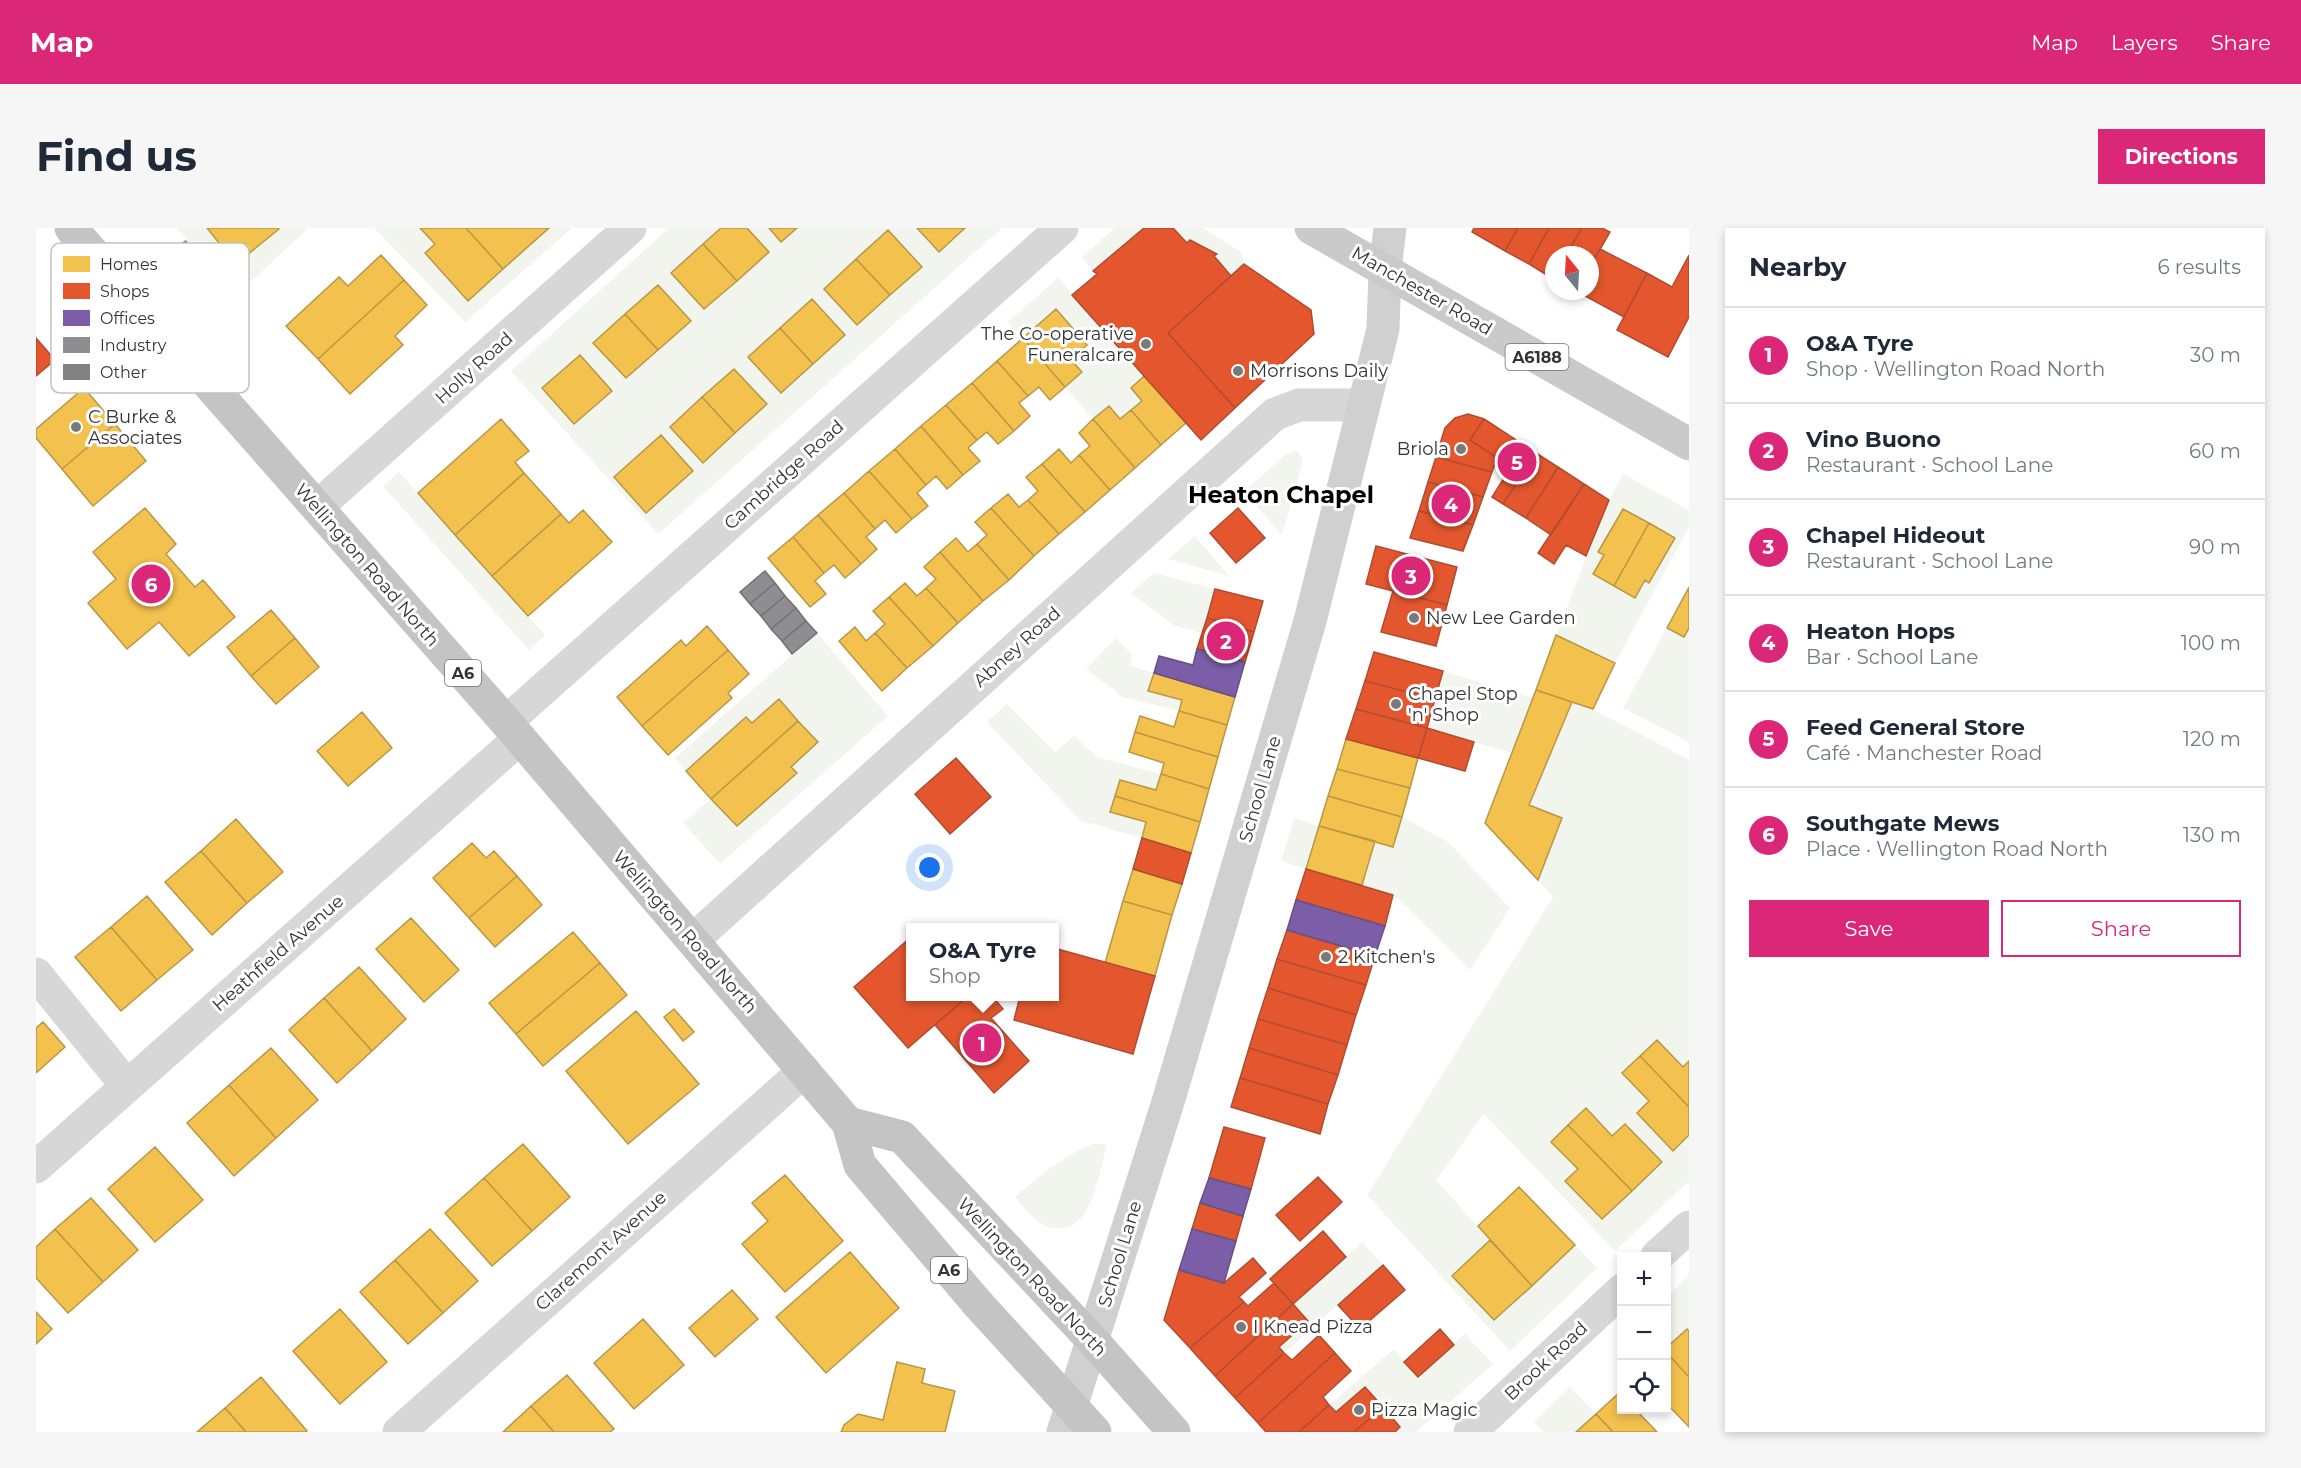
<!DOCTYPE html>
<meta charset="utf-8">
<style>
:root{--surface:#fff;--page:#f6f6f7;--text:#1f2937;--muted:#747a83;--line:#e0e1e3;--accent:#db2777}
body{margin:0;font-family:Montserrat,sans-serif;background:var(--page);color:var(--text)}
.controls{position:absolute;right:18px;bottom:18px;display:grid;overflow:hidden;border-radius:0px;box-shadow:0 3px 9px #0003}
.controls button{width:54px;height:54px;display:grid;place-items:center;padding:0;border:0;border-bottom:2px solid var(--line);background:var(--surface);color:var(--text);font:30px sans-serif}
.compass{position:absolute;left:1509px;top:18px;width:54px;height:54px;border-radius:50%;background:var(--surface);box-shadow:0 3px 9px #0003;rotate:342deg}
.you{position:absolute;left:894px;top:640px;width:21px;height:21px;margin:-15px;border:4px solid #fff;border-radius:50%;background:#1a73e8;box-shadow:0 0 0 9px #1a73e833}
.badge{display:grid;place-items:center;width:39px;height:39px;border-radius:50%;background:var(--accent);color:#fff;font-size:20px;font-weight:700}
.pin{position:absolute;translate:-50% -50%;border:3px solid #fff;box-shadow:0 2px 6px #0006}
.popup{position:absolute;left:870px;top:695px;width:153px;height:78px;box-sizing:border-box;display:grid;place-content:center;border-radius:0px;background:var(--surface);filter:drop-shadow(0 2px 4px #0005);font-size:20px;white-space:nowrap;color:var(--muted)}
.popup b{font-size:22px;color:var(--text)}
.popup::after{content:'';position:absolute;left:50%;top:100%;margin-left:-12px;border:12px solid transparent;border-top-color:var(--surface)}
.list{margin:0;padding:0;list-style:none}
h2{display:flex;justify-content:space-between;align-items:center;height:78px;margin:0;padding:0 24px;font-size:26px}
h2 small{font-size:20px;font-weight:400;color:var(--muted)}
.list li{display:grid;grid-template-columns:39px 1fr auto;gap:18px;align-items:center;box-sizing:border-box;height:96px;padding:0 24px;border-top:2px solid var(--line)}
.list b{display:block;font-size:22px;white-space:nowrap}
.list p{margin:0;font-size:20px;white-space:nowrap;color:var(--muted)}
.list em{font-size:20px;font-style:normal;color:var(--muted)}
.actions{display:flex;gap:12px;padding:18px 24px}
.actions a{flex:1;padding:14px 0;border:2px solid var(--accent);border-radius:0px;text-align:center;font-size:21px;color:var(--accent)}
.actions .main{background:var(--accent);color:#fff}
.icon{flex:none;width:33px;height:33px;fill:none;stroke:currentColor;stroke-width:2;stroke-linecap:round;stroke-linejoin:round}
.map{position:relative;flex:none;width:1653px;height:1204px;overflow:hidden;border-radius:0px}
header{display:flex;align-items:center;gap:36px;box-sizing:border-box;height:84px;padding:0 30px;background:var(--accent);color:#fff}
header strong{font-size:28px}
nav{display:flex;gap:33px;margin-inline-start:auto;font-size:21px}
.intro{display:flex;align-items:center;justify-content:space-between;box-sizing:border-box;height:144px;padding:0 36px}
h1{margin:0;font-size:42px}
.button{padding:15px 27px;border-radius:0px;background:var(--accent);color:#fff;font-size:21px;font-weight:700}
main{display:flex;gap:36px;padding:0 36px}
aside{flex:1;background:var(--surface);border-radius:0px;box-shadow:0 3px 9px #0003}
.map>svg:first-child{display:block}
.green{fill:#f1f5ed;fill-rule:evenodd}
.homes{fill:#f2c14e;stroke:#b99646;stroke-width:1.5}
.shops{fill:#e4572e;stroke:#af4c30;stroke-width:1.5}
.offices{fill:#7b5ea7;stroke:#655184;stroke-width:1.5}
.industry{fill:#8d8d92;stroke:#727276;stroke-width:1.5}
.building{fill:#818181}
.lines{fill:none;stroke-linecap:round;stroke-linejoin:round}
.street{stroke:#d7d7d7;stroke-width:33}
.secondary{stroke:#d0d0d0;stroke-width:33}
.primary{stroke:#cacaca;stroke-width:33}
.highway{stroke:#c4c4c4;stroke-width:33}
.poi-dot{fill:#7a7a7a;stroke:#fff;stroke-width:2}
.labels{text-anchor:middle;stroke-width:6;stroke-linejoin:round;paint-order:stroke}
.shield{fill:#fff;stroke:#707070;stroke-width:1.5}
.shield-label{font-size:16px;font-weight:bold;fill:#333}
.street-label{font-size:18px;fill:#333;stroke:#fff}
.poi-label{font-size:18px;fill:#333;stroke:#fff;text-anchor:start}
.district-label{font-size:24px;font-weight:bold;fill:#000;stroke:#fff}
.key{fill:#fff;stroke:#c2c2c2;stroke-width:1.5}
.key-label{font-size:16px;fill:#333}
</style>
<header>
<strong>Map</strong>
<nav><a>Map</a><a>Layers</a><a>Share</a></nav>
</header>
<div class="intro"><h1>Find us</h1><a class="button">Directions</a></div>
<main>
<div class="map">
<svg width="1653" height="1204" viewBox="0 0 1653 1204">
<rect width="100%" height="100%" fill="#fff"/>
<path class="green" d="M140 0H171L200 36 243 2 242 0H272L190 77 148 8Z
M338 0H384L399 16 389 25 432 72 513 0H536L429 94Z
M633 0H685L635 45 668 81 733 24 711 0H733L745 14 761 0H881L903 24 929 0H966L622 306 475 143ZM852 2 886 39 821 96 788 61ZM622 57 655 93 590 150 558 115ZM776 71 809 107 745 164 712 129ZM544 127 575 163 506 160ZM699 141 731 176 699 205 666 169ZM625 207 657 243 610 285 578 249Z
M1079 0H1108L1057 43 1046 29Z
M1137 0H1167L1205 24 1208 36 1195 48 1178 28 1180 26 1154 12 1151 15Z
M1022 50 1108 148 1095 160 1106 173 1084 191H1057L1029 159 1045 144 1034 131 1051 117 1020 81 987 110 972 94Z
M1258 223C1265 225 1267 229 1266 236L1246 307 1208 264 1249 227Z
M363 244 509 407 493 422 347 258Z
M1587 246 1653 282V299L1579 435 1520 407 1573 272ZM1587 281 1613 295V354L1609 352 1599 370 1557 346 1568 327 1562 324Z
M1159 308 1193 348 1132 331Z
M1118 345 1179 361 1166 405 1139 398 1095 365Z
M1631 400 1648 409 1653 400V514L1587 480Z
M781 405 852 488 684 636 647 595 675 571 701 598 760 545 755 539 782 514 743 471 716 495 710 489 650 543 639 530Z
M1080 410 1096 427 1094 438 1118 445 1112 463 1146 472 1143 483 1083 468 1080 463 1050 441Z
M1407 443 1496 470 1476 525 1391 500Z
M1536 474 1566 486 1653 532V833L1647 839 1621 812 1587 845 1613 873 1601 885 1637 922 1653 907V953L1579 1023 1448 886 1400 952 1454 1012 1417 1048 1458 1092 1539 1017 1561 1040 1474 1123 1331 967 1517 669 1502 652 1526 590 1493 577ZM1550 881 1576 908 1589 896 1626 934 1566 991 1530 954 1542 941 1515 914Z
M971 476 1019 524 1038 508 1061 529 1125 546 1120 562 1084 552 1074 584 1110 594 1106 610 1045 593 951 494Z
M1366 589 1412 614 1474 680 1434 742 1358 667 1326 657 1339 613Z
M1258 590 1283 598 1270 641 1245 633Z
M1057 916H1071C1063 944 1057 1005 1019 1000 1010 999 1004 996 998 990 991 984 985 976 979 969 1005 947 1025 929 1057 916Z
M1326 1014 1347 1037 1248 1125 1243 1119 1272 1093 1257 1076Z
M1653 1048V1103L1651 1101 1631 1120V1069Z
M1429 1106 1457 1136 1380 1204H1359L1364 1199 1329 1159 1300 1184 1293 1177 1358 1121 1381 1148Z
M1534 1159 1560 1186 1540 1204H1507L1498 1194Z"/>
<path class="homes" d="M171 0H242L243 1 200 36Z
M384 0H430L467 41 432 73 389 25 399 16Z
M430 0H513L467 41Z
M685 0H711L733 24 701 53 667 16Z
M733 0H761L745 14Z
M881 0H929L903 24Z
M852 2 886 39 854 67 820 31Z
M667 16 701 53 668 81 635 45Z
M345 27 368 52 282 131 250 98 303 49 312 58Z
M820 31 854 67 821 97 788 61Z
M368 52 391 77 359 108 367 117 314 166 282 131Z
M622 57 655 93 622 122 589 86Z
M776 71 809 107 777 136 744 100Z
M1020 81 1051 117 1034 131 1046 144 1029 159 987 110Z
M589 86 622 122 590 150 557 115Z
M744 100 777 136 745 165 712 129Z
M987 110 1029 159 1014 172 1003 159 992 168 961 133Z
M544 127 576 163 538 196 506 160Z
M961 133 992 168 983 175 994 188 978 203 936 155Z
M698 141 731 176 699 205 666 169Z
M1108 148 1150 195 1125 217 1095 182 1106 173 1095 160Z
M936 155 978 203 962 216 951 204 941 212 910 177Z
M48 160 79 196 26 241 0 210V201Z
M666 169 699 205 667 235 634 199Z
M910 177 941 212 932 220 944 233 927 247 885 198Z
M1073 178 1084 191 1095 182 1125 217 1099 240 1057 191Z
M465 191 493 223 479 234 488 245 419 307 382 265Z
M1057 191 1099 240 1074 262 1043 227 1054 218 1043 205Z
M79 196 110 233 57 278 26 241Z
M885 198 927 247 911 261 900 248 890 257 859 221Z
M625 207 657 243 610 285 578 249Z
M859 221 890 257 881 265 892 278 876 291 833 243Z
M1023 221 1035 235 1043 227 1074 262 1049 284 1006 236Z
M1006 236 1049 284 1023 306 992 272 1002 263 990 249Z
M833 243 876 291 860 305 849 292 839 301 808 265Z
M488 245 525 286 456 348 419 307Z
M808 265 839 301 830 309 841 321 825 336 782 287Z
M972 266 983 279 992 272 1023 306 998 328 955 280Z
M109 280 140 316 130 326 159 359 167 352 199 389 153 428 123 394 91 421 52 375 80 351 57 324Z
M955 280 998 328 973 352 941 316 951 307 939 294Z
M1587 281 1613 295 1578 358 1557 346 1568 327 1562 324Z
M547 282 576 314 492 388 456 348 525 286 533 295Z
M782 287 825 336 809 350 798 337 788 345 757 309Z
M1613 295 1639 310 1613 355 1609 352 1599 370 1578 358Z
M757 309 788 345 779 353 790 366 774 379 732 330Z
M920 310 932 324 941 316 973 352 947 373 904 324Z
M904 324 947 373 922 395 890 360 900 351 888 339Z
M869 355 881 368 890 360 922 395 897 418 853 369Z
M1653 359V400L1648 409 1631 400Z
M853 369 897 418 871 440 839 405 849 396 837 383Z
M235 382 259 410 215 448 191 419Z
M671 398 692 422 606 498 581 469 645 412 650 418Z
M819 399 830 413 839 405 871 440 846 463 803 413Z
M1520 407 1579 435 1557 481 1500 462Z
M259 410 283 439 240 476 215 448Z
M692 422 713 446 692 465 696 470 632 527 606 498Z
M1118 445 1199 469 1191 497 1143 483 1146 472 1112 463Z
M1500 462 1536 474 1493 577 1526 590 1502 652 1449 595Z
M743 471 762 493 675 571 650 543 710 489 716 495Z
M1143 483 1191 497 1182 529 1099 504 1104 488 1138 499Z
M326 484 356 520 312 558 281 523Z
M762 493 782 514 755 539 761 545 701 598 675 571Z
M1099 504 1182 529 1173 561 1125 546 1128 535 1093 524Z
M1310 511 1382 530 1374 560 1301 541Z
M1301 541 1374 560 1366 589 1292 568Z
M1125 546 1173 561 1164 594 1079 568 1084 552 1120 562Z
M1079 568 1164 594 1155 625 1106 610 1110 594 1074 584Z
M1292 568 1366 589 1357 619 1283 598Z
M200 591 247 644 211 675 165 623Z
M1283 598 1339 613 1326 657 1270 641Z
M436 615 450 630 458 623 481 648 433 690 397 650Z
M165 623 211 675 176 707 129 654Z
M1097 641 1146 656 1136 687 1087 673Z
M481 648 506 677 459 719 433 690Z
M111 668 157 722 121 752 75 699Z
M1087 673 1136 687 1119 748 1069 735Z
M375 690 423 742 388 774 340 721Z
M75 699 121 752 85 783 39 729Z
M537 704 564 735 480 806 453 775Z
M564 735 591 767 507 838 480 806Z
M323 739 370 791 336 823 288 770Z
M288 770 336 823 301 855 253 802Z
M638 781 658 804 647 813 628 789Z
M600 783 663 856 592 916 530 843Z
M7 794 29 819 0 845V800Z
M1621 812 1647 839 1653 833V879L1604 828Z
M235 820 282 872 240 910 193 857Z
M1604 828 1653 879V907L1637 923 1601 885 1613 873 1586 845Z
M193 857 240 910 198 948 151 895Z
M1550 880 1576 908 1589 896 1626 934 1596 963 1532 897Z
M1532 897 1596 963 1566 991 1529 953 1542 941 1515 914Z
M487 916 534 969 496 1003 448 950Z
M119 919 167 972 119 1014 72 961Z
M749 947 807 1013 749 1064 706 1016 732 993 716 975Z
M448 950 496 1003 456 1038 409 985Z
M1483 959 1539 1017 1496 1058 1442 998Z
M55 970 102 1022 67 1054 19 1001Z
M19 1001 67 1054 32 1085 0 1050V1019Z
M394 1001 442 1053 407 1085 359 1032Z
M1454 1012 1496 1058 1458 1092 1416 1048Z
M814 1024 863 1080 790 1145 740 1089Z
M359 1032 407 1085 372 1116 324 1064Z
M696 1062 722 1091 679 1129 653 1100Z
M304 1081 351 1134 304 1176 257 1123Z
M0 1084 16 1101 0 1116Z
M607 1091 648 1137 598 1181 558 1135Z
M1651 1101 1653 1103V1149L1630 1124V1120Z
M1630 1124 1653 1149V1199L1630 1175Z
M861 1134 889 1141 886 1155 919 1163 909 1204H805L808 1197 822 1186 847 1192Z
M531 1147 578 1201 574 1204H518L495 1178Z
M225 1149 271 1203 270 1204H210L189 1180Z
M1584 1164 1586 1166V1182H1600L1621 1204H1577L1560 1186Z
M495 1178 518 1204H467Z
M189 1180 210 1204H161Z
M1560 1186 1577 1204H1540Z"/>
<path class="shops" d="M1108 0H1137L1151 15 1154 12 1181 26 1178 28 1195 48 1132 105 1199 180 1165 212 1036 67 1061 46 1057 43Z
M1438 0H1482L1469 23 1436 4Z
M1482 0H1513L1493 36 1469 23Z
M1513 0H1546L1530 27H1518L1517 51 1493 36Z
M1546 0H1566L1574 4 1554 39V27H1530Z
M1564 21 1611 45 1588 89 1540 63H1554V39Z
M1653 27V89L1632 129 1581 102 1611 45 1636 59Z
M1208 36 1275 82 1278 106 1199 180 1132 105Z
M0 110 19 132 0 148Z
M1432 186 1448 191 1434 212 1461 230 1456 244 1400 229 1409 200 1419 190Z
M1448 191 1500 225 1467 276 1456 269 1475 239 1434 212Z
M1500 225 1522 239 1490 290 1467 276Z
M1400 229 1456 244 1447 269 1392 254Z
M1522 239 1548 256 1515 307 1490 290Z
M1392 254 1447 269 1437 297 1383 283Z
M1548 256 1573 272 1550 328 1530 317 1518 336 1502 325Z
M1202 280 1229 310 1200 335 1174 305Z
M1383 283 1437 297 1427 323 1374 310Z
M1340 318 1421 339 1411 377 1330 356Z
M1179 361 1227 373 1218 404 1171 390Z
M1357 363 1411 377 1400 418 1345 404Z
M1171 390 1218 404 1209 434 1161 421Z
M1338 424 1407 443 1399 471 1329 453Z
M1329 453 1399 471 1391 500 1320 481Z
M1320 481 1391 500 1382 530 1310 511Z
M1391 500 1438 514 1429 543 1382 530Z
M920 530 955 569 914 606 879 566Z
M1106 610 1155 625 1146 656 1097 641Z
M1270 641 1357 667 1349 698 1260 672Z
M1251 702 1339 728 1330 757 1241 731Z
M874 710V768H932L872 820 818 759Z
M1018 720 1119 748 1097 826 978 792 984 768H1018Z
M1241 731 1330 757 1320 787 1232 760Z
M1232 760 1320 787 1311 817 1222 791Z
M932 768H956L967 781 955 790 993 833 958 865 899 797Z
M1222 791 1311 817 1302 847 1213 820Z
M1213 820 1302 847 1292 876 1204 850Z
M1204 850 1292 876 1284 906 1195 879Z
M1188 899 1229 910 1215 961 1173 950Z
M1282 949 1306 974 1264 1013 1240 987Z
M1164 975 1207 988 1200 1013 1156 1001Z
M1287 1003 1310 1029 1257 1076 1234 1051Z
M1217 1030 1230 1045 1203 1069 1208 1074 1154 1120 1128 1092 1143 1042 1188 1055Z
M1347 1037 1369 1062 1324 1101 1302 1077Z
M1238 1055 1257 1076 1179 1148 1154 1120 1208 1074 1212 1078Z
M1257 1076 1272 1093 1243 1119 1248 1125 1199 1170 1179 1148Z
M1404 1101 1418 1117 1382 1149 1368 1134Z
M1283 1107 1299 1125 1222 1195 1199 1170 1248 1125 1256 1132Z
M1299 1125 1315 1143 1287 1169 1293 1177 1263 1204H1230L1222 1195Z
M1329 1159 1347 1179 1318 1204H1263L1293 1177 1300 1184Z
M1347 1179 1364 1199 1359 1204H1318Z"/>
<path class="offices" d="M1161 421 1209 434 1199 469 1118 445 1123 428 1157 437Z
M1260 672 1349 698 1339 728 1251 702Z
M1173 950 1215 961 1207 988 1164 975Z
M1156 1001 1200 1013 1188 1055 1143 1042Z"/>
<path class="industry" d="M729 343 739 355 714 376 704 364Z
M739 355 749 368 725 388 714 376Z
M749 368 760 380 735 401 725 388Z
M760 380 770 393 746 413 735 401Z
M770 393 781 405 756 426 746 413Z"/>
<path class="building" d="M150 12 166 38 154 45 138 19Z"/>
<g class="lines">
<path class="street" d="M281 279 594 0
M470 494 1026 0
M657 712 1239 186 1263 177H1327
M0 746 91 858
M0 939 484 510
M1621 1028 1653 999
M363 1204 768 843
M1434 1204 1586 1062"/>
<path class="secondary" d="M1027 1204 1132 874 1274 393 1347 101 1349 42 1354 0"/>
<path class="primary" d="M1275 0 1653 216"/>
<path class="highway" d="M35 0 470 494 812 895 824 937 942 1076 1059 1204
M812 895 866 909 1058 1114 1138 1204"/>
</g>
<g class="poi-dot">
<circle cx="1110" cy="116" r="6"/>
<circle cx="1202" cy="143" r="6"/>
<circle cx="40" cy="199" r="6"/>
<circle cx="1425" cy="221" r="6"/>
<circle cx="1378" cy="390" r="6"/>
<circle cx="1360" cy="476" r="6"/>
<circle cx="1290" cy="729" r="6"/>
<circle cx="1205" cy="1099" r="6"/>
<circle cx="1323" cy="1182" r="6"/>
</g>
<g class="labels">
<g class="shield">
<rect x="1469.5" y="116" width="63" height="26" rx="4.5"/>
<rect x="409" y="432" width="36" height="26" rx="4.5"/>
<rect x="895" y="1029" width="36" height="26" rx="4.5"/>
</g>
<g class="shield-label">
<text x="1501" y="135">A6188</text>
<text x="427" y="451">A6</text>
<text x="913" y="1048">A6</text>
</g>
<g class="street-label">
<text transform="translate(1386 63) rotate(30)" y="6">Manchester Road</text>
<text transform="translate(438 140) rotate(-42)" y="6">Holly Road</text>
<text transform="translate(748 247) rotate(-42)" y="6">Cambridge Road</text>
<text transform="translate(331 337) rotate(49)" y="6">Wellington Road North</text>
<text transform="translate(981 419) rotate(-42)" y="6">Abney Road</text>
<text transform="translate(1224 561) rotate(-74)" y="6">School Lane</text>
<text transform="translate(649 704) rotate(49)" y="6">Wellington Road North</text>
<text transform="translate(242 725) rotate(-41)" y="6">Heathfield Avenue</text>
<text transform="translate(565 1023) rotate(-42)" y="6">Claremont Avenue</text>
<text transform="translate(1084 1026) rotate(-73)" y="6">School Lane</text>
<text transform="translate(996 1049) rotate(47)" y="6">Wellington Road North</text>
<text transform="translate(1510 1133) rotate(-43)" y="6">Brook Road</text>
</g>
<g class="poi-label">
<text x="1098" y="112" text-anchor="end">The Co-operative<tspan x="1098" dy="21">Funeralcare</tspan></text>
<text x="1214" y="149">Morrisons Daily</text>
<text x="52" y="195">C Burke &amp;<tspan x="52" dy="21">Associates</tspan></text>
<text x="1413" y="227" text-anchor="end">Briola</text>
<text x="1390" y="396">New Lee Garden</text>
<text x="1372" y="472">Chapel Stop<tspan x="1372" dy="21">'n' Shop</tspan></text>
<text x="1302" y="735">2 Kitchen's</text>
<text x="1217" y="1105">I Knead Pizza</text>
<text x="1335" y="1188">Pizza Magic</text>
</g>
<g class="district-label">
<text x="1245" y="275">Heaton Chapel</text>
</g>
</g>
<rect x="15" y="15" width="198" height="150" rx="9" class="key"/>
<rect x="27" y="28" width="27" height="16" fill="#f2c14e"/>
<rect x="27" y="55" width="27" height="16" fill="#e4572e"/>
<rect x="27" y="82" width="27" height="16" fill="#7b5ea7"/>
<rect x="27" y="109" width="27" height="16" fill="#8d8d92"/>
<rect x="27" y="136" width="27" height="16" fill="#818181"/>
<g class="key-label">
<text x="64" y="42">Homes</text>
<text x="64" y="69">Shops</text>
<text x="64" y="96">Offices</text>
<text x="64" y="123">Industry</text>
<text x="64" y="150">Other</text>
</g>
</svg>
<div class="controls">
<button>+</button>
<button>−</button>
<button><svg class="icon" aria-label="locate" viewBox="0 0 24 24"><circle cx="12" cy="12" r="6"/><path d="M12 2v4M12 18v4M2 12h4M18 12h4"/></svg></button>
</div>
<svg class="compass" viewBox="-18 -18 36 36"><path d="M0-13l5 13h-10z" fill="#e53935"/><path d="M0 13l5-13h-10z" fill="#747a83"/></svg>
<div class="you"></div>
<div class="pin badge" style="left:946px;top:815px">1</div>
<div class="popup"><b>O&amp;A Tyre</b>Shop</div>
<div class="pin badge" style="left:1190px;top:413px">2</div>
<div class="pin badge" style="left:1375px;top:348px">3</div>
<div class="pin badge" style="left:1415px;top:276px">4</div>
<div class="pin badge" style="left:1481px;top:234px">5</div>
<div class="pin badge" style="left:115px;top:356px">6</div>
</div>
<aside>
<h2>Nearby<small>6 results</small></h2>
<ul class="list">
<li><span class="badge">1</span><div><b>O&amp;A Tyre</b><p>Shop · Wellington Road North</p></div><em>30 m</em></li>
<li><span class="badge">2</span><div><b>Vino Buono</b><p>Restaurant · School Lane</p></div><em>60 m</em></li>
<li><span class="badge">3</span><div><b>Chapel Hideout</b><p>Restaurant · School Lane</p></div><em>90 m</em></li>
<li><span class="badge">4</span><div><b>Heaton Hops</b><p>Bar · School Lane</p></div><em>100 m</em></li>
<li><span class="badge">5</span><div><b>Feed General Store</b><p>Café · Manchester Road</p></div><em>120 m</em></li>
<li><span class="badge">6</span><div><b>Southgate Mews</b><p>Place · Wellington Road North</p></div><em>130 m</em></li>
</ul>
<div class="actions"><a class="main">Save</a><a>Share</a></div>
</aside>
</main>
